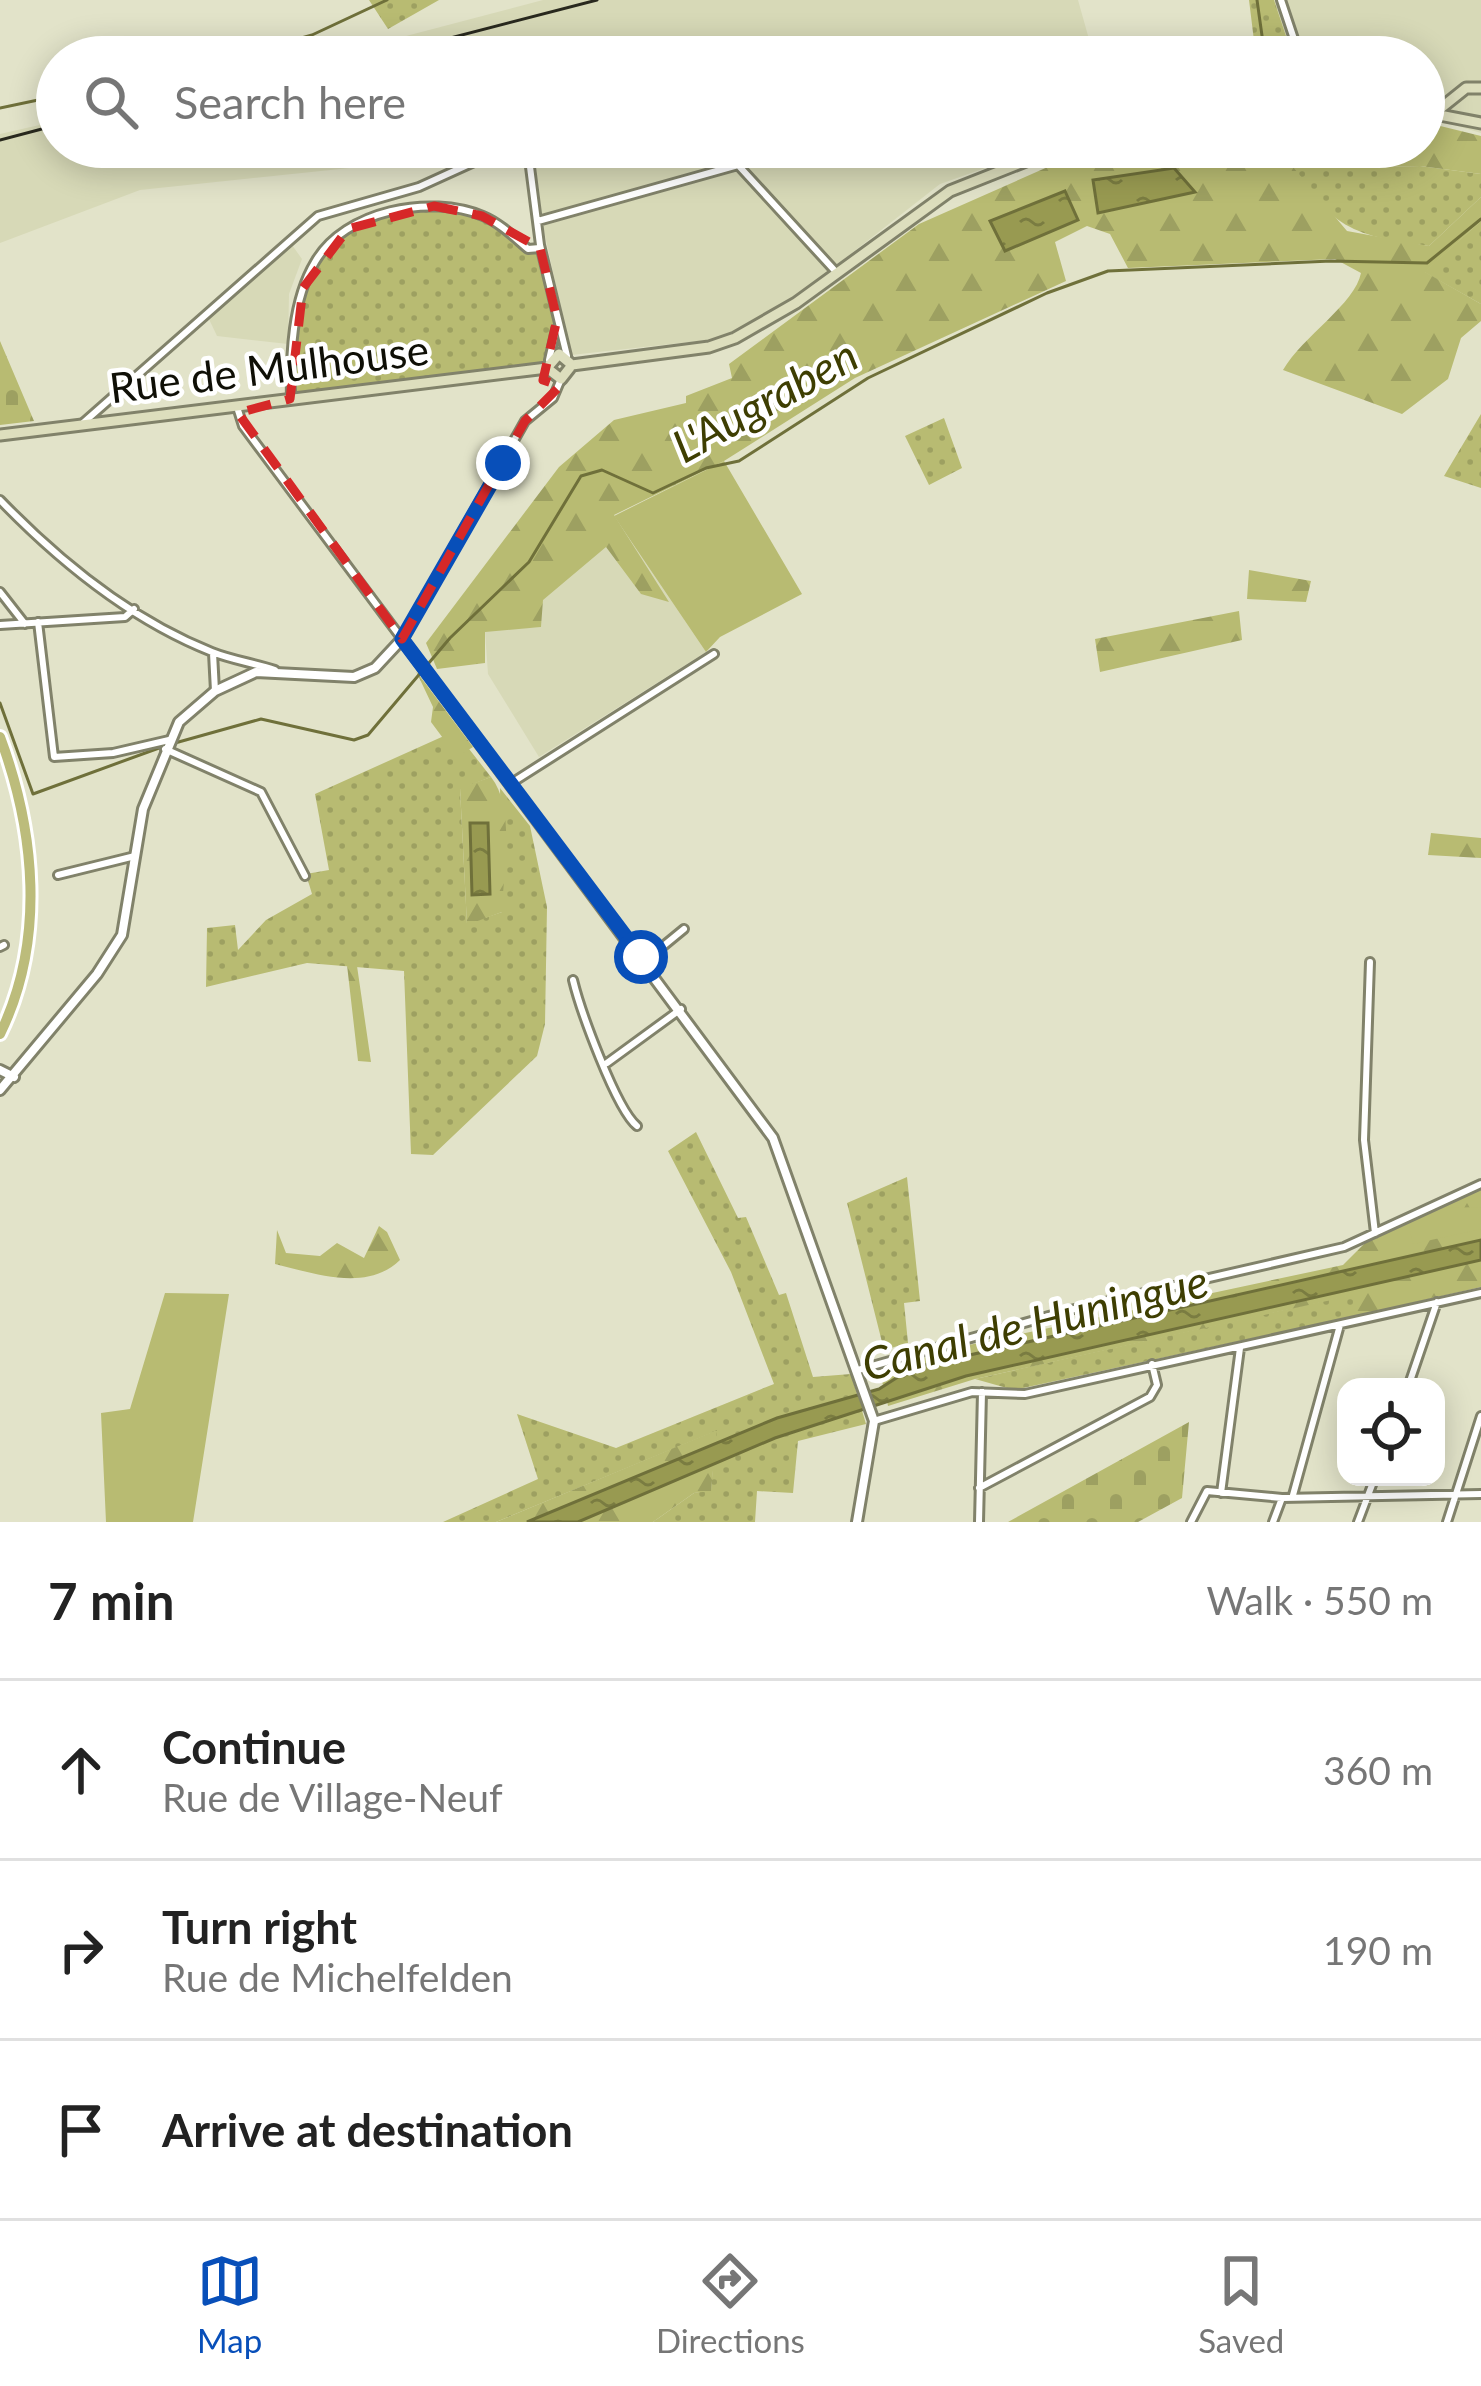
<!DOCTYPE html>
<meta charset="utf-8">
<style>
:root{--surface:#fff;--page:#f6f6f6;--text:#222;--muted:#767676;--line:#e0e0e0;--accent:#084fb9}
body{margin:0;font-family:Lato,sans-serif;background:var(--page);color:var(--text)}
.controls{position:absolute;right:36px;bottom:36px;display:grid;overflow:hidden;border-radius:24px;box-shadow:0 6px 30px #0003}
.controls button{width:108px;height:108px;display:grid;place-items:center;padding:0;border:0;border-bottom:3px solid var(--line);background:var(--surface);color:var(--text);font:60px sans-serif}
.stop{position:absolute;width:36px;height:36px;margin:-27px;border:9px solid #084fb9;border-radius:50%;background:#fff}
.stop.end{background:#084fb9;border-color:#fff;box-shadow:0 3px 12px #0008}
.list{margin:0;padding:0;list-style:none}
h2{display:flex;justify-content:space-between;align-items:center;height:156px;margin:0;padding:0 48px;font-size:51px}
h2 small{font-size:39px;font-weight:400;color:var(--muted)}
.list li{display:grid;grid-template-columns:78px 1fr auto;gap:36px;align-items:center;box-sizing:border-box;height:180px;padding:0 48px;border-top:3px solid var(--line)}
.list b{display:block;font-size:45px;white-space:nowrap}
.list p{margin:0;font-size:39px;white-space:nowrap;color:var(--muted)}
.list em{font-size:39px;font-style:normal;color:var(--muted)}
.icon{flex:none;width:66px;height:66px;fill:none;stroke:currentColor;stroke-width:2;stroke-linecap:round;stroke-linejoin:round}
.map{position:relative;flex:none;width:1481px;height:1522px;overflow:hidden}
.search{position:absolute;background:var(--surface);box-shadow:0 6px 30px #0003;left:36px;right:36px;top:36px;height:132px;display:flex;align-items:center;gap:30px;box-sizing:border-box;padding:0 42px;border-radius:66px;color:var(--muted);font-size:45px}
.sheet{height:696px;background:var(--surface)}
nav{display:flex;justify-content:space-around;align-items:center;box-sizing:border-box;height:168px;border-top:3px solid var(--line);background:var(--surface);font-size:33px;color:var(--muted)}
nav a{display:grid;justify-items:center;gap:6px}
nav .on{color:var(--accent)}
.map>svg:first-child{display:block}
.built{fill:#d7d9b7}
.grass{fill:url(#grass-dots)}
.forest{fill:url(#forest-firs);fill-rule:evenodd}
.cemetery{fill:url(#cemetery-stones)}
.garden{fill:#b8bb72}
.water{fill:url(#water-ripples);stroke:#6f703a;stroke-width:3}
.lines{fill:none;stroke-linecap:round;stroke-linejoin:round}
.stream{stroke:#6f703a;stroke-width:3}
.minor-casing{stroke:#81826a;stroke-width:12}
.tertiary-casing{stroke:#81826a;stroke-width:14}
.secondary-casing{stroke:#81826a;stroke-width:15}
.primary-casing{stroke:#fff;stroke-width:16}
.minor{stroke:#fff;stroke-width:6}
.tertiary{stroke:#fff;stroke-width:8}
.secondary{stroke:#dddebd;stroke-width:9}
.primary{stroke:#bcbc7b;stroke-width:10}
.rail{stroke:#29291e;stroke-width:3}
.route{stroke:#084fb9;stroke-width:15}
.marked{fill:none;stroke:#d62828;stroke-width:9;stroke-dasharray:24 15;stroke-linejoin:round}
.labels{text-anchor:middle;stroke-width:9;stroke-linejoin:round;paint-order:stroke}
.street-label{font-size:42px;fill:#0f0f06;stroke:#fff}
.water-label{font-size:45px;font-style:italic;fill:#3e3e02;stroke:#fff}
</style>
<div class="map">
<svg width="1481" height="1522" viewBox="0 0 1481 1522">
<defs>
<pattern id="grass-dots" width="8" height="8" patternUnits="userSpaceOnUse" patternTransform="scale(3)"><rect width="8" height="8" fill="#b8bb72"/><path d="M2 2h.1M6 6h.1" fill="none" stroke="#9da061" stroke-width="1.8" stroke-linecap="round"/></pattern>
<pattern id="forest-firs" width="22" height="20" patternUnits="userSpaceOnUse" patternTransform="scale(3)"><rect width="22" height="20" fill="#b8bb72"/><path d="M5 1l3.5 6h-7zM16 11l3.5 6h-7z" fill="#9da061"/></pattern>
<pattern id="cemetery-stones" width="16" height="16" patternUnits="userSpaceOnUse" patternTransform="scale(3)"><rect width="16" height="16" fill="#b8bb72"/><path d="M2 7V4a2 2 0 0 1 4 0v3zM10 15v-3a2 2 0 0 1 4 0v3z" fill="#9da061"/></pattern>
<pattern id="water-ripples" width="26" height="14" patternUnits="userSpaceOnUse" patternTransform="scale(3)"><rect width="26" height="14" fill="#989a51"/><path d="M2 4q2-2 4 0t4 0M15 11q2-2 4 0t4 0" fill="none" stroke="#7a7c41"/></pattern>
</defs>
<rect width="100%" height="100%" fill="#e2e3c9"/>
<path class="built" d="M543 0H1078L1094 57H326Z
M1274 0H1481V133L1424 116V57H1293Z
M57 121V147H464L426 160 140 190 0 243V134Z
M529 147H1045L940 184 788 303 717 339 571 355 543 226 534 150Z
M292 245 302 259 289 294 288 344 217 336 208 317Z
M614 516 706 652 539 757 488 674 485 631 541 627 542 600Z"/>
<path class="grass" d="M369 0H439L388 29Z
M1249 0H1274L1293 57H1256Z
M1276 147H1294L1299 159 1341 168 1420 166 1481 174V197L1429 246C1335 234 1332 221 1276 147Z
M434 206 482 216 528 249 540 248C550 288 565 324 544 362L291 394C301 272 301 230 434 206Z
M1481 221V304L1424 272Z
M1481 414V488L1444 476Z
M944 418 962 468 929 485 905 436Z
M455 731 491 777 460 789 467 924 502 912 500 788 530 826 547 907 545 1024 537 1056 433 1155 411 1154 404 971 307 963 206 987 207 928 235 925 238 950 266 920 312 894 306 874 329 870 315 794Z
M696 1132 738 1218 746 1217 779 1295 786 1293 813 1377 851 1374 866 1424 798 1441 793 1493 757 1491 755 1522H653L694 1493 711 1490 716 1431 496 1522H443L538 1479 517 1414 616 1448 774 1384 731 1272 668 1151Z
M907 1177 920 1301 904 1303 908 1343 884 1350 847 1203Z
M1355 1294V1316L1014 1390 975 1379Z"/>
<path class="forest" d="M1424 122 1481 136V174L1420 166 1341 168 1299 159 1294 147H1424Z
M1093 147H1276L1347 231 1429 246 1481 197V221L1425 272 1481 304V321L1461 338 1448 379 1402 414 1283 370C1303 336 1355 304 1361 273L1335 259 1128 268 1110 234 1087 226 1055 242 1066 281 855 378 724 461 614 515 669 602 641 594 606 547 543 600 541 627 485 632V663L437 669 426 643 559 467 614 420 686 403V396L732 378 729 364 919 224ZM1174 168 1193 192 1098 212Z
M1249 570 1311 581 1306 602 1247 599Z
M1239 611 1242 640 1100 672 1095 639Z
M416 671 473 747 457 757 431 722 433 707Z
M491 777C516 809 503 873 502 912L467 925 460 788ZM470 823H487L489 894 473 895Z
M1431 833 1481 838V858L1428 855Z
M347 965 357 966 371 1062 358 1061Z
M1481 1189V1240L912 1368 883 1385 879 1372 955 1348 1343 1265 1370 1238Z
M379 1226 387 1232 400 1260C367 1292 316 1274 275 1264L277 1230 286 1253 320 1256 337 1243 364 1258Z
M1481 1260V1287L1355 1316 1354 1295 975 1379 888 1406 887 1401 965 1376Z
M717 1430 711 1491 694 1493 653 1522H496Z"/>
<path class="cemetery" d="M0 341 34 421 0 425Z
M1189 1422 1182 1498 1138 1522H1008Z"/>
<path class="garden" d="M724 461 802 594 720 637 706 652 614 516Z
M1481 1207V1229L1413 1244 1408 1222 1440 1208Z
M165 1293 229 1294 193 1522H106L101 1413 130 1409Z"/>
<path class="water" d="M1174 168 1195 192 1098 213 1093 180Z
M1065 191 1078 220 1005 251 990 221Z
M470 823H488L490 894 472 895Z
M1481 1240V1260L966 1376 775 1438 578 1522H527L777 1418 879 1389 912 1368Z"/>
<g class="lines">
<path class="stream" d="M1257 0 1265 57
M234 57 312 35 387 0
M0 108 57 96
M0 703 33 794 159 748
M175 743 261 719 354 740 368 735 450 638 529 562 581 476 602 470 653 493 706 468 739 461 868 378 1047 293 1108 271 1331 261 1427 263 1481 219"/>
<g class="minor-casing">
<path id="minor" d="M1281 0 1300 57
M515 147 529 159 540 245 567 356
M538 221 738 165 836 272
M549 360 556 329
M291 399C290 356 292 300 315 262 345 210 430 194 483 216 500 223 514 237 528 249L540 248
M237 407 243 426 402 639 525 421 553 398 561 379
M83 423 318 216 419 187 507 147
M0 500C59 561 131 620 212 652 232 660 254 663 275 670
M0 592 25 624
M38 622 54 757 113 753 169 740
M0 625 125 617 134 609
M213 653 215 691
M165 749 261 792 305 876
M510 784 714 654
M58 875 135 856
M0 947 4 945
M645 961 684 929
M1370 962 1364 1140 1375 1233
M573 980C580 1009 616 1109 637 1126
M607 1063 681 1009
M858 1370 1070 1310 1344 1247 1481 1184
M1408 1387 1437 1302
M874 1421 972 1392 1025 1394 1481 1293
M979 1488 1150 1397 1157 1385 1152 1364
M1221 1493 1240 1348
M1293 1495 1340 1325
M979 1522 982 1392
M1191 1522 1207 1491 1282 1498 1481 1494
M1273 1522 1282 1498
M1358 1522 1375 1477
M1447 1522 1481 1416"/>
</g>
<g class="tertiary-casing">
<path id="tertiary" d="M0 1070 14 1077
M0 1090 97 974 122 935 143 809 179 722 215 691 256 672 354 677 375 668 402 639 773 1138 874 1421 857 1522"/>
</g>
<g class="secondary-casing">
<path id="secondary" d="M1424 112 1481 123
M1436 112 1466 88H1481
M572 365 709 347 735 338 796 303 950 191 1061 147
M547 368 561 379 572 365
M547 368 559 354 572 365
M0 435 547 368"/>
</g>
<g class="primary-casing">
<path id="primary" d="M0 737C35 831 46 940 0 1034"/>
</g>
<use href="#minor" class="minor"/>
<use href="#tertiary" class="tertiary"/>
<use href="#secondary" class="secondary"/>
<use href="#primary" class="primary"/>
<path class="rail" d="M377 57 597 0
M0 140 57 125"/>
</g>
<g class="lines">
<path class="route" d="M503 463 402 639 641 957"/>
</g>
<path class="marked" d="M434 206 482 216 540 248 557 319 543 380 560 386 525 421 402 639 238 413 290 399 303 288 348 229Z"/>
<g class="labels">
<g class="street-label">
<text transform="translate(269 369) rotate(-7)" y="15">Rue de Mulhouse</text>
</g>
<g class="water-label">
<text transform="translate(765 401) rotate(-29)" y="16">L'Augraben</text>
<text transform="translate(1035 1323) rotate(-14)" y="16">Canal de Huningue</text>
</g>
</g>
</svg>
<div class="controls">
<button><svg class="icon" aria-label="locate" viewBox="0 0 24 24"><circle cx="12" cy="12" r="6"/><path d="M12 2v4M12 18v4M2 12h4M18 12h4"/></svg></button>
</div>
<div class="stop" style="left:641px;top:957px"></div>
<div class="stop end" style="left:503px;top:463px"></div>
<div class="search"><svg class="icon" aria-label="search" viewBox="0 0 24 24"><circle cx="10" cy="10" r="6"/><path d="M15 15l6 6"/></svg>Search here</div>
</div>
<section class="sheet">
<h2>7 min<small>Walk · 550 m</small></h2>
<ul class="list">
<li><svg class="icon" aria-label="ahead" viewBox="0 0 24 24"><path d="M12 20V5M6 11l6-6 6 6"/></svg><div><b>Continue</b><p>Rue de Village-Neuf</p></div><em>360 m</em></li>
<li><svg class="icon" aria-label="right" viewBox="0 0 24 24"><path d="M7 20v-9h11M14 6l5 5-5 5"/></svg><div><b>Turn right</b><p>Rue de Michelfelden</p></div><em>190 m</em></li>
<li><svg class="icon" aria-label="arrive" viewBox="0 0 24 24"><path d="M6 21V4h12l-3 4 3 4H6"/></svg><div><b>Arrive at destination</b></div></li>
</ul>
</section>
<nav>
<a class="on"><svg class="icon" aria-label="map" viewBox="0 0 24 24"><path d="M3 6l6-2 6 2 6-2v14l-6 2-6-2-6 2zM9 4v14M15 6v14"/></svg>Map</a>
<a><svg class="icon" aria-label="directions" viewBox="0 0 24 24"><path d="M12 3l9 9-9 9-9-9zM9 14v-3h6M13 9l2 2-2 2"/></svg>Directions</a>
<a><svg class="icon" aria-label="saved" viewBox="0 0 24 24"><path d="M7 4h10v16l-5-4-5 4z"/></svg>Saved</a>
</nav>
